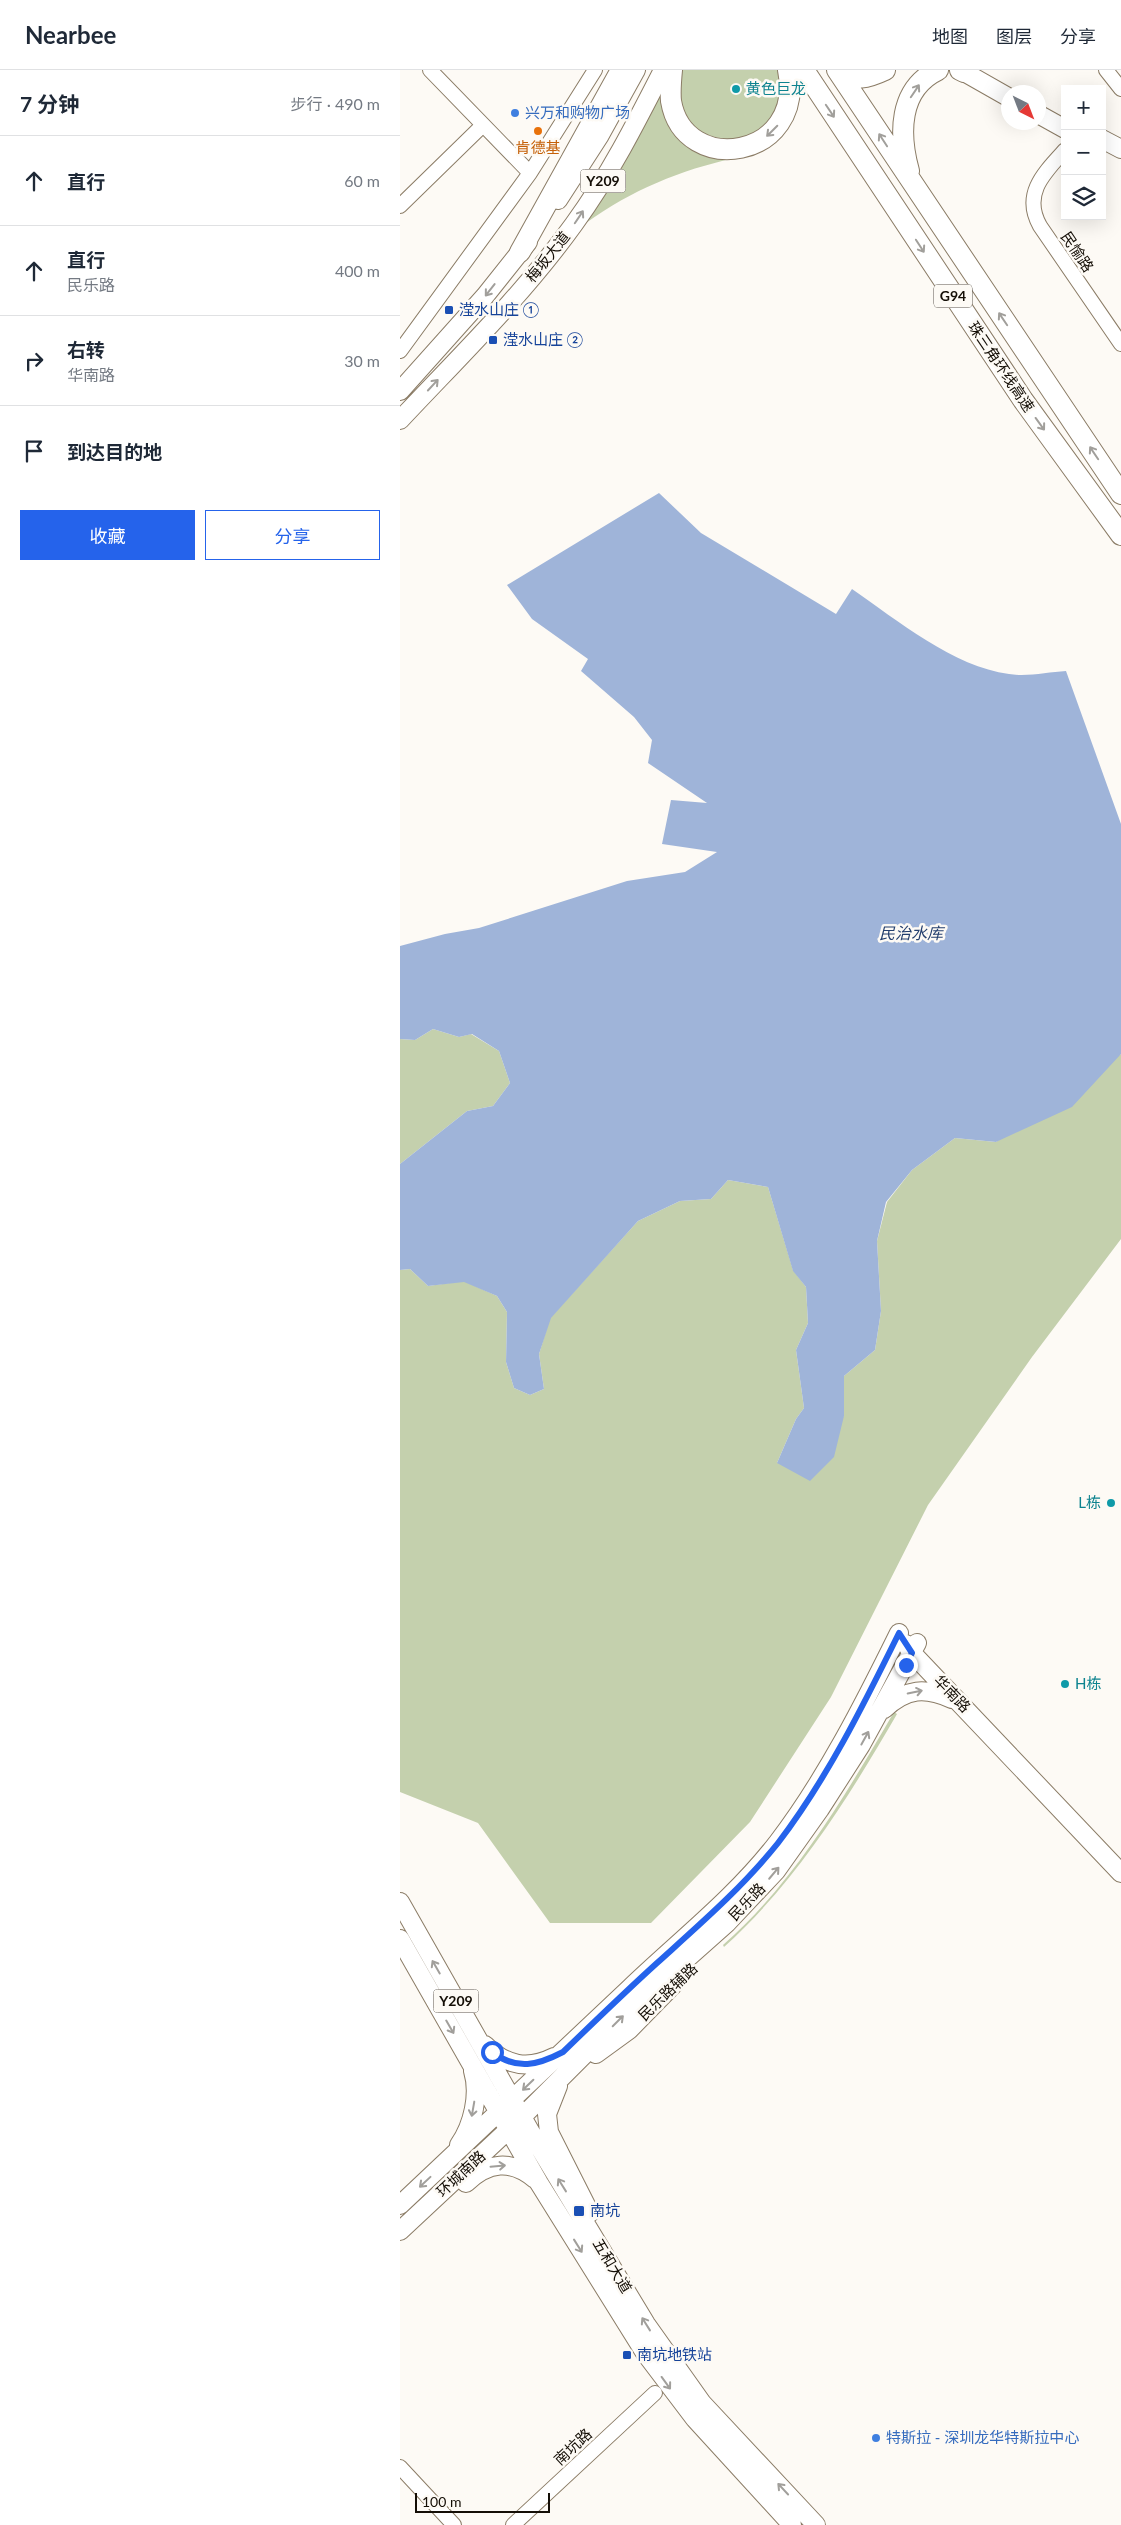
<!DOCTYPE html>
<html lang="zh">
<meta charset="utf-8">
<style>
:root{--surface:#fff;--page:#f2f2f3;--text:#1f2937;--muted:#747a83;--line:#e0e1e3;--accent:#2563eb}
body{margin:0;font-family:Lato,"Noto Sans SC",sans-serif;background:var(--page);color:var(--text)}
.controls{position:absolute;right:15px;top:15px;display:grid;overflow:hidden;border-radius:0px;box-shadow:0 5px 20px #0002}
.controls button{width:45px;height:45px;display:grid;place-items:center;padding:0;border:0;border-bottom:1px solid var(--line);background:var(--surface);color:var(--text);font:25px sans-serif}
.compass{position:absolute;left:601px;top:15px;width:45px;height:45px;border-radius:50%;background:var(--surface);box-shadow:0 5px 20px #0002;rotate:138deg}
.scale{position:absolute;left:15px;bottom:12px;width:135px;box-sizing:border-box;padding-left:5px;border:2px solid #140e06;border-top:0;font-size:14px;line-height:18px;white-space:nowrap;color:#140e06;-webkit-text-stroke:4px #fdfaf5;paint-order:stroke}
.stop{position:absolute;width:15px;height:15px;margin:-11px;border:4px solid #2563eb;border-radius:50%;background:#fff}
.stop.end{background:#2563eb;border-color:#fff;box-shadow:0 1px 5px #0008}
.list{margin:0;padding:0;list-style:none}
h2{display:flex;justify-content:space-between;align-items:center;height:65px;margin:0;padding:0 20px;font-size:21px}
h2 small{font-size:16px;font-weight:400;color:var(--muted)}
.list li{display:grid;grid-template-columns:32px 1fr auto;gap:15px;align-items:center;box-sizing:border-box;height:90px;padding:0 20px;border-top:1px solid var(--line)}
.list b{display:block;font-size:19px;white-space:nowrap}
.list p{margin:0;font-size:16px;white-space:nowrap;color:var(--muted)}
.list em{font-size:16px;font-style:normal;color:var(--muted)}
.actions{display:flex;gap:10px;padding:15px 20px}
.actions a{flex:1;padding:11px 0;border:1px solid var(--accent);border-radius:0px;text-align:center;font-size:18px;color:var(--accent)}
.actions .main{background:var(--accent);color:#fff}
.icon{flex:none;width:28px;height:28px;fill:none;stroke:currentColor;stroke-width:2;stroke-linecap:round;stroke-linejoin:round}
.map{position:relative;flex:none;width:721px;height:2455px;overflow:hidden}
header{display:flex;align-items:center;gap:30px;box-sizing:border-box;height:70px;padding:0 25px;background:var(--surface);border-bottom:1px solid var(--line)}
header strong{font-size:24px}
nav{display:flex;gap:28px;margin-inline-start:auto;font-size:18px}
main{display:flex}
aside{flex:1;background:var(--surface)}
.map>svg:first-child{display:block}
.green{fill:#c4d0ad}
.water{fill:#9fb4d9}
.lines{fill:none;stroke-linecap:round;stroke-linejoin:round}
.minor-casing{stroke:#8b7c66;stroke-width:16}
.major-casing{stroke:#8b7c66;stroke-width:20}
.highway-casing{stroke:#8b7c66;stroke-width:22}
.minor{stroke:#fff;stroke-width:14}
.major{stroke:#fff;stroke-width:18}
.highway{stroke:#fff;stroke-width:20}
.oneway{stroke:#a19f9b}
.route{stroke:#2563eb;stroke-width:6}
.culture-dot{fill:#0f9aa8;stroke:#fdfaf5;stroke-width:2}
.shop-dot{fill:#3f7fe0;stroke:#fdfaf5;stroke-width:2}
.food-dot{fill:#e8710a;stroke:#fdfaf5;stroke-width:2}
.transit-dot{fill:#1a4fb4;stroke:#fdfaf5;stroke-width:2}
.labels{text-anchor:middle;stroke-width:5;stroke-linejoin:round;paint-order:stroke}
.shield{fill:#fdfaf5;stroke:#5a554e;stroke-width:1}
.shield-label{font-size:14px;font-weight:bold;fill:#140e06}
.culture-label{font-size:15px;fill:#0d838f;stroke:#fdfaf5;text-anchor:start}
.shop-label{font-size:15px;fill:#366cbe;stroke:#fdfaf5;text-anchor:start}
.food-label{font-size:15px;fill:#c56008;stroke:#fdfaf5}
.street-label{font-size:15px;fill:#140e06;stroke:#fdfaf5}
.transit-label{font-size:15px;fill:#164399;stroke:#fdfaf5;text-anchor:start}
.water-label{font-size:16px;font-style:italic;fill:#243f6e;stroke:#fdfaf5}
</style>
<header>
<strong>Nearbee</strong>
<nav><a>地图</a><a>图层</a><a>分享</a></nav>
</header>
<main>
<aside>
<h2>7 分钟<small>步行 · 490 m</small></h2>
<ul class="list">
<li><svg class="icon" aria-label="ahead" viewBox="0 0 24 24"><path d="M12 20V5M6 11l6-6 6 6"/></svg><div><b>直行</b></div><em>60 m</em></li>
<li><svg class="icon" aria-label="ahead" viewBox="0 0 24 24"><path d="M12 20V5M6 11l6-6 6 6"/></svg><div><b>直行</b><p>民乐路</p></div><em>400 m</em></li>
<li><svg class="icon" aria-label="right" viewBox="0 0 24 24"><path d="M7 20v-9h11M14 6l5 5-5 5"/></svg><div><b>右转</b><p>华南路</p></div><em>30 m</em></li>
<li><svg class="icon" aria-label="arrive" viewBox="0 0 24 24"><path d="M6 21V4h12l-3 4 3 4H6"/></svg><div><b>到达目的地</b></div></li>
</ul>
<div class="actions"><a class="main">收藏</a><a>分享</a></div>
</aside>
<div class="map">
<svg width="721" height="2455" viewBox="0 0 721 2455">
<rect width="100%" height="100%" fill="#fdfaf5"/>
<path class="green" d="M281 0H380L382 10 378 41 358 63 330 71 301 63 287 49 283 40 279 21Z
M262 21 316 86 335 88C280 100 232 120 186 153Z
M33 959 59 967 71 964 99 981 110 1013 93 1036 67 1041 0 1094V969L15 970Z
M721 984V1169L632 1287 528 1435 431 1627 350 1752 251 1853H150L78 1753 0 1722V1200L10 1199 28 1216 64 1211 97 1226 107 1242 106 1292 114 1318 130 1325 144 1319 139 1284 150 1248 238 1151 280 1131 311 1129 328 1110 368 1117 393 1200 406 1217 408 1253 396 1280 404 1338 396 1349 377 1393 444 1346V1306L475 1280 481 1241 477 1171 487 1132 512 1100 555 1068 596 1072Z
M494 1642 497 1644C449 1727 396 1812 324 1877L323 1875C395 1812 446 1724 494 1642Z"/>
<path class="water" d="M259 423 301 463 436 544 452 519C497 550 554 597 609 604 627 607 648 602 666 601L721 754V984L672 1037 596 1072 555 1068 512 1100 486 1132 477 1171 481 1241 475 1280 444 1306V1346L434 1387 410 1411 377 1393 396 1349 404 1338 396 1280 408 1253 406 1217 393 1201 368 1117 328 1110 311 1129 280 1131 238 1151 151 1248 139 1284 144 1319 130 1325 114 1318 106 1292 107 1242 97 1226 64 1212 28 1216 10 1199 0 1200V1094L67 1041 93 1036 110 1013 99 981 72 964 59 967 33 959 15 970 0 969V876L45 864 79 858 227 811 285 802 317 782 262 774 271 730 307 733 248 693 252 670 234 647 181 601 188 589 132 549 107 515Z"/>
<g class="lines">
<g class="minor-casing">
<path id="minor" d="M30 0 130 103
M706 0 721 19
M665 80C644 103 622 124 640 156L721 274
M0 136 83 55
M0 281 130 103 195 0
M0 2397 54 2455
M113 2455 255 2323"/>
</g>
<g class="major-casing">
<path id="major" d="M564 2 608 27
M638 44 665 59
M702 69 721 79
M158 130 200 65 236 0
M0 321 85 226 128 172
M0 350C59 287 123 225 174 154 209 106 236 53 263 0
M506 1574 512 1583 721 1803
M484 1639C507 1618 525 1617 552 1629
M0 1832 138 2075 246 2254 302 2333 416 2455
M0 1869 139 2113 245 2283 295 2349 392 2455
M85 1975C106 1996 128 2000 154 1987
M196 1984 229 1960 273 1915
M158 2016 147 2044 149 2062 190 2143
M59 2075C73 2055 80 2024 73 2001
M66 2113C88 2092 111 2089 135 2109
M0 2135C77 2063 153 1990 230 1918 280 1870 335 1828 378 1772 426 1709 464 1634 499 1563
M0 2161 122 2047 229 1940 327 1853 376 1801 420 1739 461 1675 517 1573"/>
</g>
<g class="highway-casing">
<path id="highway" d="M272 0C271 10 270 20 271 31 284 108 406 89 388 0
M404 0 623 330 721 465
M437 0 721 424
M439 0C455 12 468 8 485 0
M560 0 564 2
M509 101C499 65 498 19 538 0
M120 182 221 0"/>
</g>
<use href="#minor" class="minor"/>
<use href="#major" class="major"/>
<use href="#highway" class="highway"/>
</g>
<defs><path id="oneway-shaft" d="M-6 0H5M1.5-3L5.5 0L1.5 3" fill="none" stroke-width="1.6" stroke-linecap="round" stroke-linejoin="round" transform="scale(1.25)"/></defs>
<g class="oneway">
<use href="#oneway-shaft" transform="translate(515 21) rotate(-56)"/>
<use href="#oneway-shaft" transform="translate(430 41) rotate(56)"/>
<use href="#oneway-shaft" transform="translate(372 61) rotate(135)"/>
<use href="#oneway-shaft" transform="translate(483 70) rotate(-123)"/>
<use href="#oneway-shaft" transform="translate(179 147) rotate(-56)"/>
<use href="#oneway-shaft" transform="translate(520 176) rotate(57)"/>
<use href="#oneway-shaft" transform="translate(90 220) rotate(128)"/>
<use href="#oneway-shaft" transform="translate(603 249) rotate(-124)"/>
<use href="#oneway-shaft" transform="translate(33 315) rotate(-47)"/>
<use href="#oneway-shaft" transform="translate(640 354) rotate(54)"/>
<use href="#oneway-shaft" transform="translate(694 383) rotate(-124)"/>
<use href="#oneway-shaft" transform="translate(515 1622) rotate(-12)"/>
<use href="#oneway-shaft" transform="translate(465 1668) rotate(-61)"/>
<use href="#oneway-shaft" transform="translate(374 1803) rotate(-50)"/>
<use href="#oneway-shaft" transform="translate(36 1897) rotate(-120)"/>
<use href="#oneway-shaft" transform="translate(218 1951) rotate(-45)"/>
<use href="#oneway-shaft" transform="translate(50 1957) rotate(60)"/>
<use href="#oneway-shaft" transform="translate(128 2015) rotate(136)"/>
<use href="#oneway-shaft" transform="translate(73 2039) rotate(100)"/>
<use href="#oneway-shaft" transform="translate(98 2096) rotate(-5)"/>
<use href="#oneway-shaft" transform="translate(25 2112) rotate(137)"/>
<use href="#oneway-shaft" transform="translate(162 2115) rotate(-122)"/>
<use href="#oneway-shaft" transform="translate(178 2176) rotate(58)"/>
<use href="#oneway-shaft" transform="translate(246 2254) rotate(-122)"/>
<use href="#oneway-shaft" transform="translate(266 2313) rotate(54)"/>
<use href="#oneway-shaft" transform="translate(383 2419) rotate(-133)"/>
</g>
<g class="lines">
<path class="route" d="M92 1982C117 2001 138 1995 163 1982 194 1952 225 1922 257 1893 299 1855 342 1818 378 1773 427 1709 464 1634 499 1563L512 1583 506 1595"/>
</g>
<g class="culture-dot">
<circle cx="336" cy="19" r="5"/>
<circle cx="711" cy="1433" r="5"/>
<circle cx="665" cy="1614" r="5"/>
</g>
<g class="shop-dot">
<circle cx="115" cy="43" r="5"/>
<circle cx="476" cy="2368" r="5"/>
</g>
<circle class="food-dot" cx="138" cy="61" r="5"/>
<g class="transit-dot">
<rect x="44" y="235" width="10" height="10" rx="2.5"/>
<rect x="88" y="265" width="10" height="10" rx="2.5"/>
<rect x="173" y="2135" width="12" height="12" rx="2.5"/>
<rect x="222" y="2280" width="10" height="10" rx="2.5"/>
</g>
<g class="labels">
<g class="shield">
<rect x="180.5" y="99.5" width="45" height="23" rx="4"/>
<rect x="534" y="214.5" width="38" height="23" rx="4"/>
<rect x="33.5" y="1919.5" width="45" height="23" rx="4"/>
</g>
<g class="shield-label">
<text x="203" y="116">Y209</text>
<text x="553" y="231">G94</text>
<text x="56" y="1936">Y209</text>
</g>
<g class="culture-label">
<text x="346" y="24">黄色巨龙</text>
<text x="701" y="1438" text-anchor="end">L栋</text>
<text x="675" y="1619">H栋</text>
</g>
<g class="shop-label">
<text x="125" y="48">兴万和购物广场</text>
<text x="486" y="2373">特斯拉 - 深圳龙华特斯拉中心</text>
</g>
<g class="food-label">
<text x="138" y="83">肯德基</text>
</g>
<g class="street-label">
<text transform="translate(677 182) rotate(56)" y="5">民愉路</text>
<text transform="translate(148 187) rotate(-51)" y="5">梅坂大道</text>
<text transform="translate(601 297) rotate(56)" y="5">珠三角环线高速</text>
<text transform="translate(552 1624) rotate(46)" y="5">华南路</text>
<text transform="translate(347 1832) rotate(-46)" y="5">民乐路</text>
<text transform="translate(268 1922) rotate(-44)" y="5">民乐路辅路</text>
<text transform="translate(61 2104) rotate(-43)" y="5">环城南路</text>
<text transform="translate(212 2196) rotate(59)" y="5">五和大道</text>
<text transform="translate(173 2377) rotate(-43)" y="5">南坑路</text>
</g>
<g class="transit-label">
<text x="59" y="245">滢水山庄 ①</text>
<text x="103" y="275">滢水山庄 ②</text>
<text x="190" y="2146">南坑</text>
<text x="237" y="2290">南坑地铁站</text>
</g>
<g class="water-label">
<text x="511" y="869">民治水库</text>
</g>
</g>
</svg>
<div class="controls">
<button>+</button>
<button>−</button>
<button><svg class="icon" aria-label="layers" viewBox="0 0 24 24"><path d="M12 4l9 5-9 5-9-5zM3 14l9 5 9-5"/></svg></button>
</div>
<svg class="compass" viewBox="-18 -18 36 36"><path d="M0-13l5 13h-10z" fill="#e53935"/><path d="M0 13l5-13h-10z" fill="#747a83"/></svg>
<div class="scale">100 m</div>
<div class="stop" style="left:92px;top:1982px"></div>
<div class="stop end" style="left:506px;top:1595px"></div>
</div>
</main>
